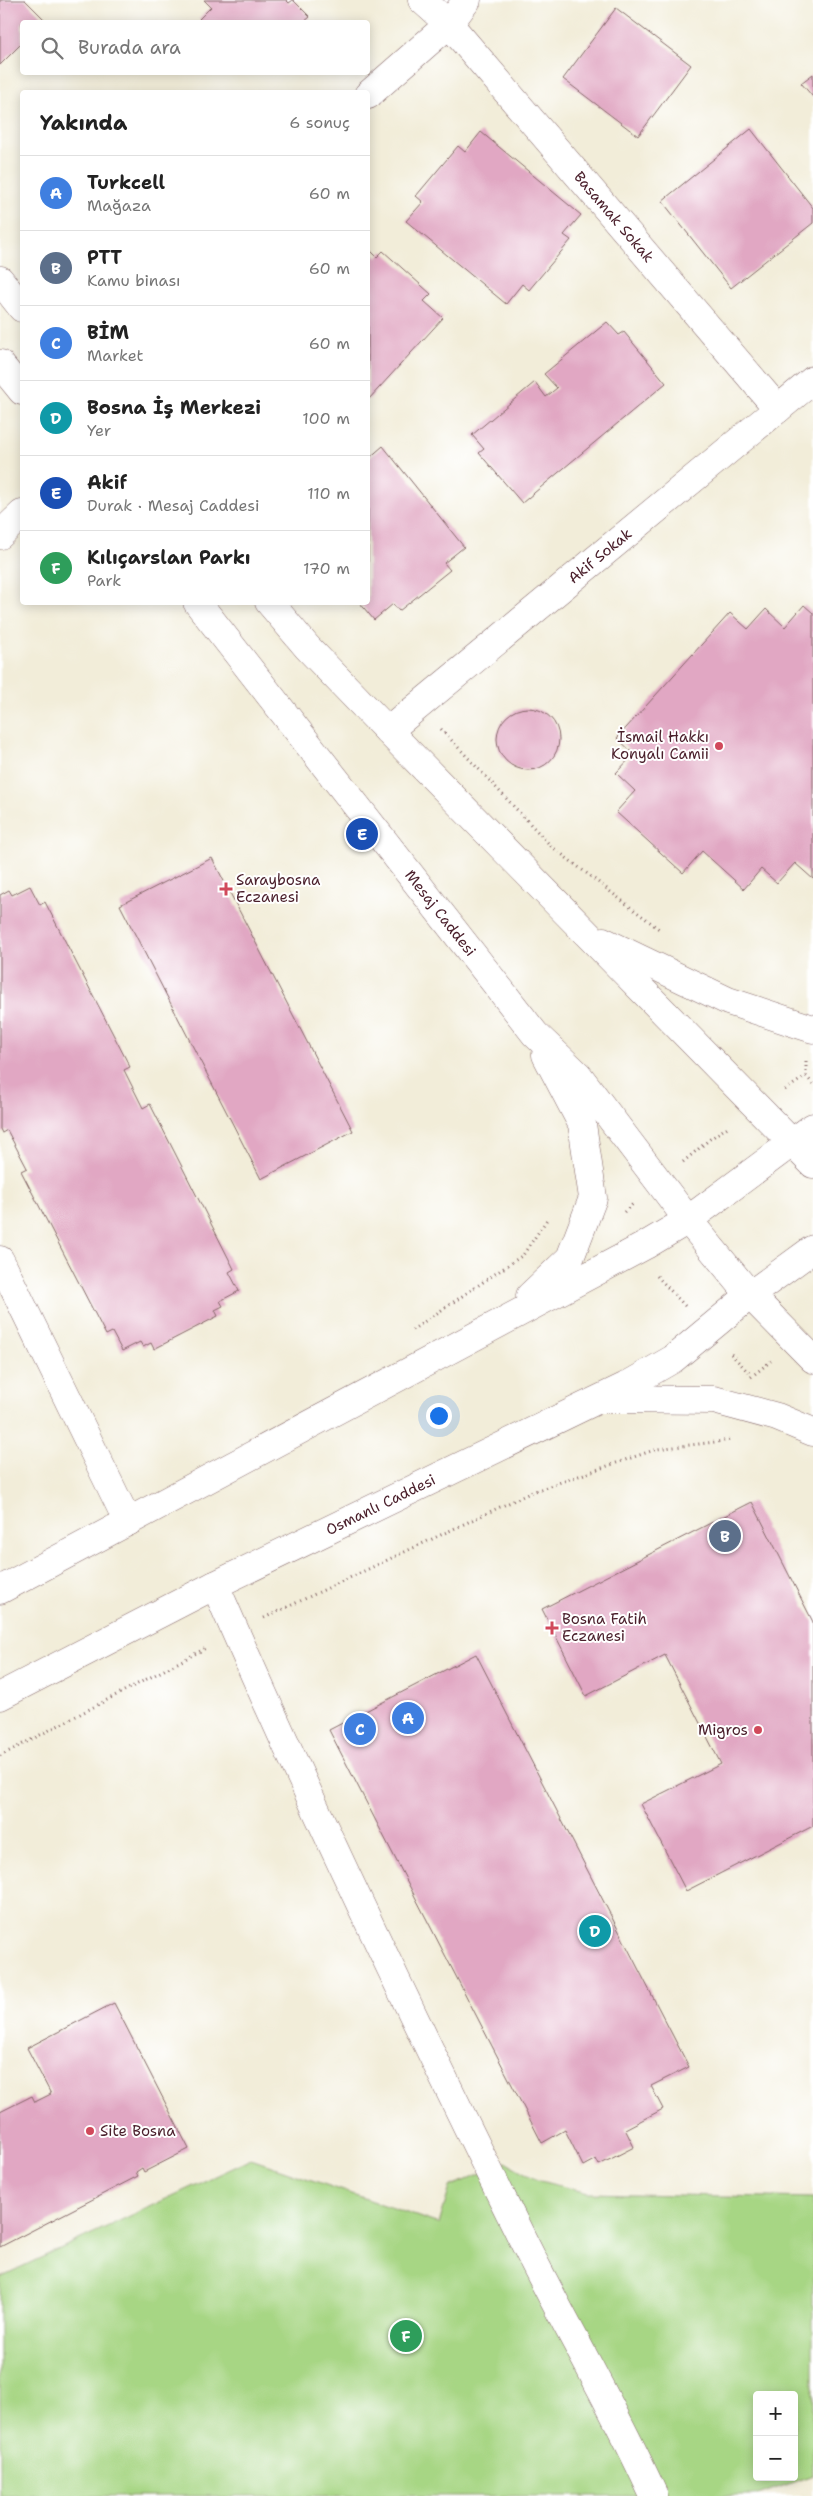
<!DOCTYPE html>
<html lang="tr">
<meta charset="utf-8">
<style>
:root{--surface:#fff;--page:#f6f6f6;--text:#222;--muted:#767676;--line:#e0e0e0;--accent:#d1495b}
body{margin:0;font-family:"Shantell Sans",sans-serif;background:var(--page);color:var(--text)}
.controls{position:absolute;right:15px;bottom:15px;display:grid;overflow:hidden;border-radius:5px;box-shadow:0 2px 12px #0003}
.controls button{width:45px;height:45px;display:grid;place-items:center;padding:0;border:0;border-bottom:1px solid var(--line);background:var(--surface);color:var(--text);font:25px sans-serif}
.you{position:absolute;left:438px;top:1415px;width:18px;height:18px;margin:-12px;border:4px solid #fff;border-radius:50%;background:#1a73e8;box-shadow:0 0 0 8px #1a73e833}
.badge{display:grid;place-items:center;width:32px;height:32px;border-radius:50%;background:var(--accent);color:#fff;font-size:16px;font-weight:700}
.pin{position:absolute;translate:-50% -50%;border:2px solid #fff;box-shadow:0 1px 5px #0006}
.list{margin:0;padding:0;list-style:none}
h2{display:flex;justify-content:space-between;align-items:center;height:65px;margin:0;padding:0 20px;font-size:21px}
h2 small{font-size:16px;font-weight:400;color:var(--muted)}
.list li{display:grid;grid-template-columns:32px 1fr auto;gap:15px;align-items:center;box-sizing:border-box;height:75px;padding:0 20px;border-top:1px solid var(--line)}
.list b{display:block;font-size:19px;white-space:nowrap}
.list p{margin:0;font-size:16px;white-space:nowrap;color:var(--muted)}
.list em{font-size:16px;font-style:normal;color:var(--muted)}
.icon{flex:none;width:28px;height:28px;fill:none;stroke:currentColor;stroke-width:2;stroke-linecap:round;stroke-linejoin:round}
.map{position:relative;flex:none;width:813px;height:2496px;overflow:hidden}
.search{position:absolute;background:var(--surface);box-shadow:0 2px 12px #0003;left:20px;top:20px;width:350px;height:55px;display:flex;align-items:center;gap:12px;box-sizing:border-box;padding:0 18px;border-radius:5px;color:var(--muted);font-size:19px}
.panel{position:absolute;background:var(--surface);box-shadow:0 2px 12px #0003;left:20px;top:90px;width:350px;height:515px;border-radius:5px}
.map>svg:first-child{display:block}
.green{fill:#a7d684;stroke:#787a58;fill-rule:evenodd}
.building{fill:#e1a7c3}
.lines{fill:none;stroke-linecap:round;stroke-linejoin:round}
.minor-casing{stroke:#856768;stroke-width:29}
.path{stroke:#856768;stroke-width:3;stroke-dasharray:1 4;stroke-linecap:butt}
.minor{stroke:#fff;stroke-width:28}
.poi-dot{fill:#d1495b;stroke:#fff;stroke-width:2}
.labels{text-anchor:middle;stroke-width:4;stroke-linejoin:round;paint-order:stroke}
.street-label{font-size:15px;fill:#4a1f2b;stroke:#fff}
.poi-label{font-size:15px;fill:#4a1f2b;stroke:#fff;text-anchor:start}
</style>
<div class="map">
<svg width="813" height="2496" viewBox="0 0 813 2496">
<rect width="100%" height="100%" fill="#fff"/>
<filter id="ink" filterUnits="userSpaceOnUse"><feTurbulence type="fractalNoise" baseFrequency=".02" numOctaves="2"/><feDisplacementMap in="SourceGraphic" scale="10" xChannelSelector="R" yChannelSelector="G"/><feConvolveMatrix kernelMatrix="1 2 1 2 8 2 1 2 1" color-interpolation-filters="sRGB"/></filter>
<filter id="wash" filterUnits="userSpaceOnUse"><feTurbulence type="fractalNoise" baseFrequency=".0096" numOctaves="4" result="noise"/><feDisplacementMap in="SourceGraphic" scale="20" xChannelSelector="R" yChannelSelector="G"/><feGaussianBlur stdDeviation="1.12" result="paint"/><feColorMatrix in="noise" values="0 0 0 0 0 0 0 0 0 0 0 0 0 0 0 0 0 1.4 0 .05"/><feComposite in="paint" operator="in"/></filter>
<g filter="url(#wash)">
<rect width="100%" height="100%" fill="#f2edd9"/>
<path class="green" d="M251 2159 439 2224 450 2187 506 2162 537 2180 588 2193 813 2198V2475L755 2496H0V2277ZM757 2395H794V2477H757Z"/>
<g id="blocks">
<path class="building" d="M0 0H25L45 20 43 22H22V43L0 65Z
M204 0H286L289 3 293 0 310 17 304 22H203L199 19 211 7Z
M616 8 691 65 638 136 563 79Z
M813 74V97L801 83Z
M751 129 813 208V223L731 288 662 201Z
M481 132 581 215 564 235 571 240 529 290 522 284 506 304 406 221 423 202 416 196 458 146 465 152Z
M368 248 377 257 383 251 431 294 424 301 443 318 368 400Z
M607 322 619 335 624 332 666 383 522 503 479 453 484 449 472 435 535 382 546 397 552 392 557 388 544 374Z
M383 446 464 547 444 563 450 570 399 611 393 604 374 620 359 602H368V459Z
M804 605 813 613V879L795 863 777 883 761 869 744 889 702 851 683 873 616 812 635 791 616 773 634 754 617 738 730 613 748 629 766 609 785 627Z
M497 739a31 31 0 1 1 62 0a31 31 0 1 1-62 0Z
M212 858 353 1131 261 1179 120 905Z
M30 886 40 905 45 902 130 1067 124 1070 143 1108 150 1104 234 1269 229 1272 239 1291 220 1301 223 1306 215 1310 218 1316 154 1349 151 1343 143 1347 140 1342 122 1351 112 1332 106 1335 21 1171 27 1168 7 1130 2 1133 0 1129V895L9 890 12 895Z
M752 1502 813 1622V1826L686 1891 641 1804 721 1764 665 1655 586 1696 542 1609Z
M476 1654 689 2067 651 2086 663 2109 625 2129 634 2147 599 2165 596 2159 583 2166 565 2130 542 2143 329 1730Z
M114 2003 189 2149 144 2172 142 2168 136 2172 138 2176 0 2247V2112L32 2096 35 2102 51 2094 27 2048Z"/>
</g>
</g>
<g filter="url(#ink)">
<use href="#blocks" fill-opacity="0" stroke="#856768" stroke-width="1"/>
<g class="lines">
<g class="minor-casing">
<g id="minor">
<path id="s1" d="M422 0 449 24 778 409"/>
<path d="M368 95 449 24 467 0"/>
<path d="M0 280 22 308"/>
<path d="M0 364 22 391"/>
<path d="M0 535 22 514"/>
<path id="s2" d="M197 602 535 1034 578 1075 688 1220 750 1295 813 1359"/>
<path d="M269 602 307 647 388 731 813 1164"/>
<path id="s3" d="M388 731 813 380"/>
<path d="M603 941 728 1001 813 1029"/>
<path d="M0 1260 128 1522"/>
<path d="M530 1296 570 1258 593 1198 582 1124 546 1055"/>
<path d="M603 1399 714 1400 777 1417 813 1432"/>
<path d="M215 1585C310 1804 414 2020 520 2234 563 2322 614 2407 654 2496"/>
<path d="M0 1590 646 1245 688 1220 813 1127"/>
<path id="s4" d="M0 1696 215 1585 626 1386 673 1359 750 1295 813 1249"/>
</g>
</g>
<path class="path" d="M441 729 551 846 659 929
M806 1061V1076L813 1084
M785 1090 806 1076
M683 1162 710 1139 729 1126
M624 1212 634 1203
M657 1276 685 1306
M412 1330 523 1255 548 1218
M731 1354 751 1375
M751 1377 771 1361
M264 1618 532 1492 657 1449 732 1440
M0 1756 208 1647"/>
<use href="#minor" class="minor"/>
</g>
</g>
<g class="poi-dot">
<circle cx="719" cy="746" r="5"/>
<path d="M223.5 881.5h5v5h5v5h-5v5h-5v-5h-5v-5h5z"/>
<path d="M549.5 1620.5h5v5h5v5h-5v5h-5v-5h-5v-5h5z"/>
<circle cx="758" cy="1730" r="5"/>
<circle cx="90" cy="2131" r="5"/>
</g>
<g class="labels">
<g class="street-label">
<text dy="5" stroke="none"><textPath href="#s1" startOffset="290">Basamak Sokak</textPath></text>
<text dy="5" stroke="none"><textPath href="#s3" startOffset="275">Akif Sokak</textPath></text>
<text dy="5" stroke="none"><textPath href="#s2" startOffset="395">Mesaj Caddesi</textPath></text>
<text dy="5" stroke="none"><textPath href="#s4" startOffset="426">Osmanlı Caddesi</textPath></text>
</g>
<g class="poi-label">
<text x="709" y="742" text-anchor="end">İsmail Hakkı<tspan x="709" dy="17">Konyalı Camii</tspan></text>
<text x="236" y="885">Saraybosna<tspan x="236" dy="17">Eczanesi</tspan></text>
<text x="562" y="1624">Bosna Fatih<tspan x="562" dy="17">Eczanesi</tspan></text>
<text x="748" y="1735" text-anchor="end">Migros</text>
<text x="100" y="2136">Site Bosna</text>
</g>
</g>
</svg>
<div class="controls">
<button>+</button>
<button>−</button>
</div>
<div class="you"></div>
<div class="pin badge" style="left:408px;top:1718px;background:#3f7fe0">A</div>
<div class="pin badge" style="left:725px;top:1536px;background:#5c6f8a">B</div>
<div class="pin badge" style="left:360px;top:1729px;background:#3f7fe0">C</div>
<div class="pin badge" style="left:595px;top:1931px;background:#0f9aa8">D</div>
<div class="pin badge" style="left:362px;top:834px;background:#1a4fb4">E</div>
<div class="pin badge" style="left:406px;top:2336px;background:#2e9e5b">F</div>
<div class="search"><svg class="icon" aria-label="search" viewBox="0 0 24 24"><circle cx="10" cy="10" r="6"/><path d="M15 15l6 6"/></svg>Burada ara</div>
<section class="panel">
<h2>Yakında<small>6 sonuç</small></h2>
<ul class="list">
<li><span class="badge" style="background:#3f7fe0">A</span><div><b>Turkcell</b><p>Mağaza</p></div><em>60 m</em></li>
<li><span class="badge" style="background:#5c6f8a">B</span><div><b>PTT</b><p>Kamu binası</p></div><em>60 m</em></li>
<li><span class="badge" style="background:#3f7fe0">C</span><div><b>BİM</b><p>Market</p></div><em>60 m</em></li>
<li><span class="badge" style="background:#0f9aa8">D</span><div><b>Bosna İş Merkezi</b><p>Yer</p></div><em>100 m</em></li>
<li><span class="badge" style="background:#1a4fb4">E</span><div><b>Akif</b><p>Durak · Mesaj Caddesi</p></div><em>110 m</em></li>
<li><span class="badge" style="background:#2e9e5b">F</span><div><b>Kılıçarslan Parkı</b><p>Park</p></div><em>170 m</em></li>
</ul>
</section>
</div>
